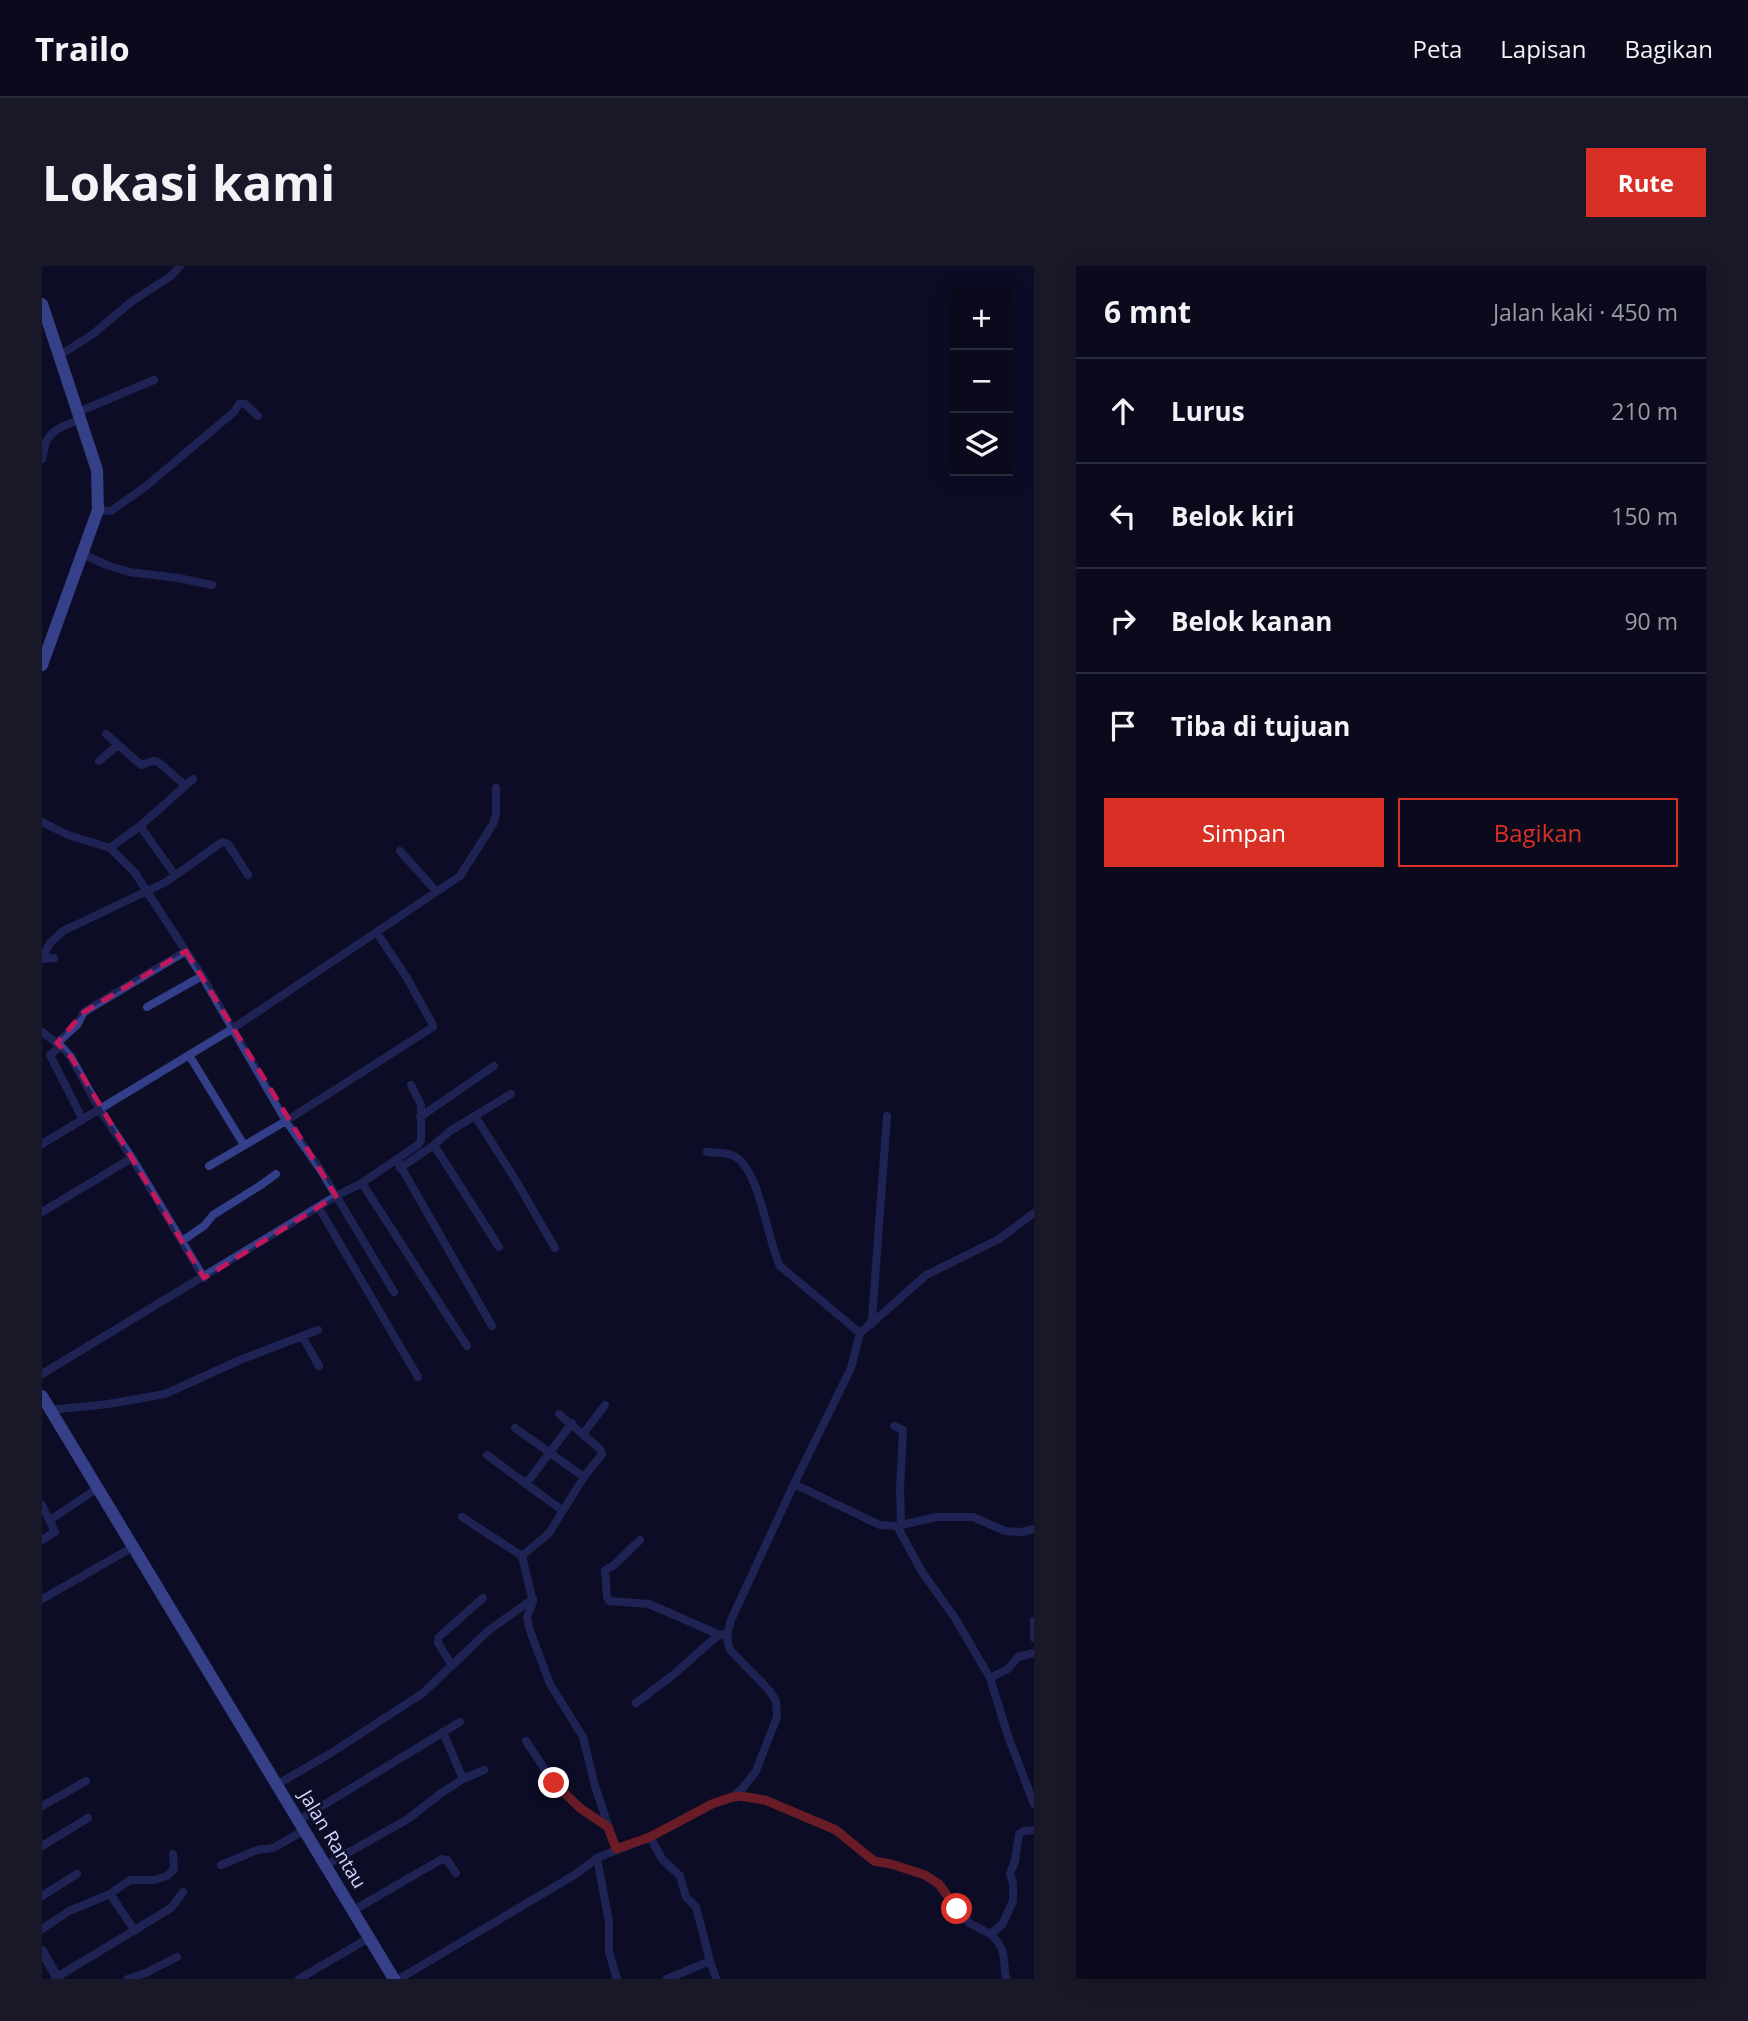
<!DOCTYPE html>
<html lang="id">
<meta charset="utf-8">
<style>
:root{--surface:#0a0a1c;--page:#181829;--text:#f1f3f6;--muted:#999aa3;--line:#2a2b3b;--accent:#d93025}
body{margin:0;font-family:"Open Sans",sans-serif;background:var(--page);color:var(--text)}
.controls{position:absolute;right:21px;top:21px;display:grid;overflow:hidden;border-radius:0px;box-shadow:0 4px 18px #0003}
.controls button{width:63px;height:63px;display:grid;place-items:center;padding:0;border:0;border-bottom:2px solid var(--line);background:var(--surface);color:var(--text);font:35px sans-serif}
.stop{position:absolute;width:21px;height:21px;margin:-16px;border:5px solid #d93025;border-radius:50%;background:#fff}
.stop.end{background:#d93025;border-color:#fff;box-shadow:0 2px 7px #0008}
.list{margin:0;padding:0;list-style:none}
h2{display:flex;justify-content:space-between;align-items:center;height:91px;margin:0;padding:0 28px;font-size:30px}
h2 small{font-size:23px;font-weight:400;color:var(--muted)}
.list li{display:grid;grid-template-columns:46px 1fr auto;gap:21px;align-items:center;box-sizing:border-box;height:105px;padding:0 28px;border-top:2px solid var(--line)}
.list b{display:block;font-size:26px;white-space:nowrap}
.list em{font-size:23px;font-style:normal;color:var(--muted)}
.actions{display:flex;gap:14px;padding:21px 28px}
.actions a{flex:1;padding:16px 0;border:2px solid var(--accent);border-radius:0px;text-align:center;font-size:24px;color:var(--accent)}
.actions .main{background:var(--accent);color:#fff}
.icon{flex:none;width:38px;height:38px;fill:none;stroke:currentColor;stroke-width:2;stroke-linecap:round;stroke-linejoin:round}
.map{position:relative;flex:none;width:992px;height:1713px;overflow:hidden;border-radius:0px}
header{display:flex;align-items:center;gap:42px;box-sizing:border-box;height:98px;padding:0 35px;background:var(--surface);border-bottom:2px solid var(--line)}
header strong{font-size:33px}
nav{display:flex;gap:38px;margin-inline-start:auto;font-size:24px}
.intro{display:flex;align-items:center;justify-content:space-between;box-sizing:border-box;height:168px;padding:0 42px}
h1{margin:0;font-size:49px}
.button{padding:18px 32px;border-radius:0px;background:var(--accent);color:#fff;font-size:24px;font-weight:700}
main{display:flex;gap:42px;padding:0 42px}
aside{flex:1;background:var(--surface);border-radius:0px;box-shadow:0 4px 18px #0003}
.map>svg:first-child{display:block}
.lines{fill:none;stroke-linecap:round;stroke-linejoin:round}
.minor{stroke:#343f89;stroke-width:8}
.tertiary{stroke:#343f89;stroke-width:10}
.secondary{stroke:#697eff;stroke-width:12}
.route{stroke:#d93025;stroke-width:9}
.marked{fill:none;stroke:#c2185b;stroke-width:5;stroke-dasharray:14 9;stroke-linejoin:round}
.labels{text-anchor:middle;stroke-width:5;stroke-linejoin:round;paint-order:stroke}
.street-label{font-size:19px;fill:#d2d4ff;stroke:#0d0d26}
</style>
<header>
<strong>Trailo</strong>
<nav><a>Peta</a><a>Lapisan</a><a>Bagikan</a></nav>
</header>
<div class="intro"><h1>Lokasi kami</h1><a class="button">Rute</a></div>
<main>
<div class="map">
<svg width="992" height="1713" viewBox="0 0 992 1713">
<rect width="100%" height="100%" fill="#0d0d26"/>
<g class="lines">
<path class="minor" d="M18 89 51 68 89 36 129 10 138 0
M36 146 112 114
M0 193C2 188 2 181 4 176 10 162 26 158 39 154
M56 244 69 245 103 221 192 146 197 138H203L216 150
M40 288 65 299 87 306 136 312 170 319
M64 468 99 499 111 495 116 496 143 519
M57 495 76 479
M0 556 26 569 68 582 93 607 160 710 244 855 278 903 352 1026
M98 560 133 609
M68 582 98 560 151 513
M358 585 394 625
M0 692 8 677 21 665 124 616 180 576 186 578 206 609
M0 693 12 692
M105 741 160 710
M0 766 19 780 29 791 58 844 90 892 162 1012
M15 777 35 759 42 746 144 685
M19 780 8 789 41 854
M147 789 202 879
M433 850 473 913 513 982
M378 851 452 800
M0 878 190 763 418 610 451 558 454 548V522
M392 879 408 865 469 828
M665 886C674 887 684 886 692 890 718 903 725 974 738 1000L818 1067
M355 894 450 1060
M167 900 244 855 391 761V759L365 712 335 667
M358 902 392 879 457 981
M320 917 425 1080
M277 942 376 1111
M0 946 90 892
M140 975 162 960 171 949 219 919 234 908
M828 1059 884 1009 957 973 992 947
M260 1070 277 1100
M0 1108 294 930 320 917 377 878 379 874V839L369 819
M8 1144 66 1138 123 1128 198 1094 276 1064
M517 1148 558 1183 560 1188 542 1211 507 1267 480 1290 491 1336 485 1351 487 1362 508 1418 541 1471 553 1520 574 1583
M852 1160 861 1164 858 1222 859 1258
M473 1162 542 1211
M541 1168 563 1139
M445 1189 521 1245
M484 1218 530 1157
M752 1218 838 1259 855 1260 895 1251H931L963 1265 980 1266 992 1263
M0 1239 13 1266 0 1274
M420 1251 480 1290
M8 1254 56 1222
M855 1260 880 1306 913 1352 948 1412 966 1470 992 1538
M598 1274 571 1300 563 1304 565 1331 567 1335 607 1338 678 1369
M0 1333 91 1281
M992 1355V1372
M410 1400 396 1377 397 1371 441 1332
M948 1412 966 1403 976 1391 992 1387
M594 1437 631 1409 673 1372 681 1368
M401 1466 421 1513
M484 1475 512 1517 538 1542 566 1561
M236 1518 289 1487 381 1427 447 1364 491 1333
M691 1532 698 1530 723 1534 794 1564 832 1595 849 1598 883 1609 896 1618 927 1657 948 1668 956 1676 961 1686 964 1713
M0 1540 44 1515
M257 1554 418 1456
M608 1571 620 1593 638 1610 644 1631 654 1641 668 1695 674 1712
M0 1580 46 1552
M555 1592 567 1656V1686L575 1713
M179 1599 215 1584 231 1582 263 1564
M284 1599 366 1553 398 1528 421 1513 442 1504
M68 1628 93 1665
M0 1630 35 1608
M312 1644 400 1593 405 1594 414 1607
M0 1663 27 1645 68 1628 88 1614H112L125 1610 132 1603 131 1588
M948 1668 960 1659 971 1635V1617L968 1608 973 1595 977 1568 982 1565 992 1564
M15 1711 129 1642 141 1626
M86 1713 104 1707 135 1691
M257 1713 327 1672
M357 1713 534 1608 555 1592 608 1571 670 1538 687 1533 700 1523 714 1505 735 1451 734 1435 727 1424 689 1385C683 1375 686 1364 689 1354L752 1218 809 1102 818 1067 825 1061 830 1054 845 850
M625 1713 668 1695"/>
<path class="tertiary" d="M0 1685 16 1713"/>
<path class="secondary" d="M0 38 55 204 56 244 0 399
M0 1130 352 1713"/>
</g>
<g class="lines">
<path class="route" d="M512 1517 538 1542 566 1561 574 1583 608 1571 670 1538 687 1532 698 1530 723 1534 794 1564 832 1595 849 1598 883 1609 897 1618 915 1643"/>
</g>
<path d="M0 0H992V1713H0ZM144 685 294 930 162 1012 29 791 15 777 42 746Z" fill="#0d0d26" fill-opacity=".55" fill-rule="evenodd"/>
<path class="marked" d="M144 685 294 930 162 1012 29 791 15 777 42 746Z"/>
<g class="labels">
<g class="street-label">
<text transform="translate(291 1573) rotate(59)" y="7">Jalan Rantau</text>
</g>
</g>
</svg>
<div class="controls">
<button>+</button>
<button>−</button>
<button><svg class="icon" aria-label="layers" viewBox="0 0 24 24"><path d="M12 4l9 5-9 5-9-5zM3 14l9 5 9-5"/></svg></button>
</div>
<div class="stop" style="left:915px;top:1643px"></div>
<div class="stop end" style="left:512px;top:1517px"></div>
</div>
<aside>
<h2>6 mnt<small>Jalan kaki · 450 m</small></h2>
<ul class="list">
<li><svg class="icon" aria-label="ahead" viewBox="0 0 24 24"><path d="M12 20V5M6 11l6-6 6 6"/></svg><div><b>Lurus</b></div><em>210 m</em></li>
<li><svg class="icon" aria-label="left" viewBox="0 0 24 24"><path d="M17 20v-9H6M10 6l-5 5 5 5"/></svg><div><b>Belok kiri</b></div><em>150 m</em></li>
<li><svg class="icon" aria-label="right" viewBox="0 0 24 24"><path d="M7 20v-9h11M14 6l5 5-5 5"/></svg><div><b>Belok kanan</b></div><em>90 m</em></li>
<li><svg class="icon" aria-label="arrive" viewBox="0 0 24 24"><path d="M6 21V4h12l-3 4 3 4H6"/></svg><div><b>Tiba di tujuan</b></div></li>
</ul>
<div class="actions"><a class="main">Simpan</a><a>Bagikan</a></div>
</aside>
</main>
